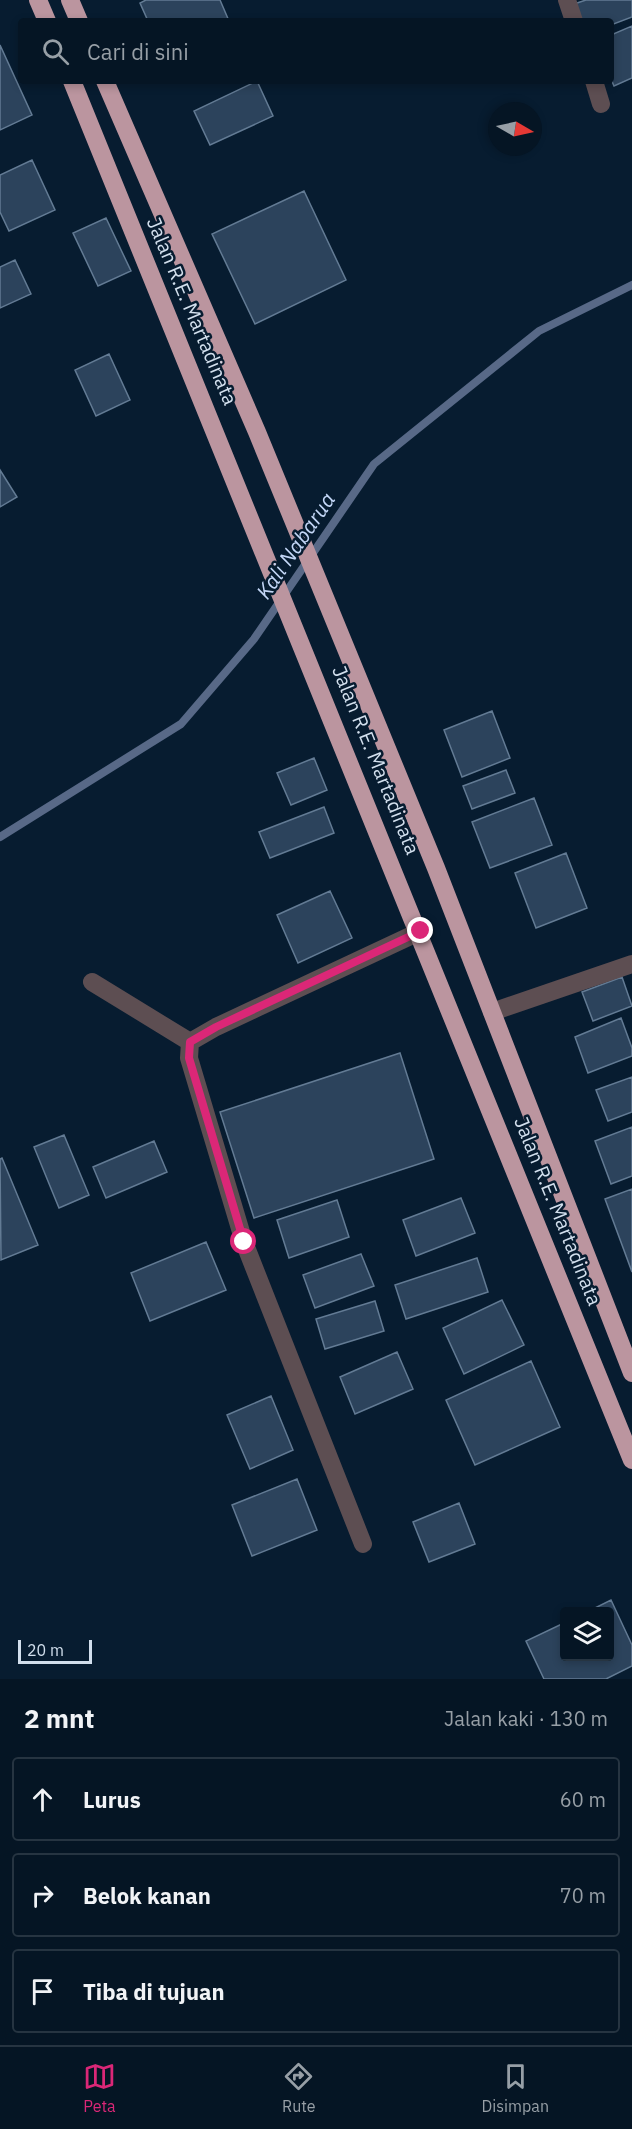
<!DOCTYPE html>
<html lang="id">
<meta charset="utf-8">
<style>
:root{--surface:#051524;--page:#132231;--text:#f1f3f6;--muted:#979fa6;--line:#263441;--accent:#db2777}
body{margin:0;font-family:"IBM Plex Sans",sans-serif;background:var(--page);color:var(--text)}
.controls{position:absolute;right:18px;bottom:18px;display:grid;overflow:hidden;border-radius:6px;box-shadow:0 3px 9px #0003}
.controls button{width:54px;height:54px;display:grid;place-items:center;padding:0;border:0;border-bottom:2px solid var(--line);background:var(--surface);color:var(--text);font:30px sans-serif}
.compass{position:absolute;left:488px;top:102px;width:54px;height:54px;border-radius:50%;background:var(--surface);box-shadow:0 3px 9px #0003;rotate:99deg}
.scale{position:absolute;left:18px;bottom:15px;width:74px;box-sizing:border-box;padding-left:6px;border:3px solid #d2dfed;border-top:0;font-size:16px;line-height:21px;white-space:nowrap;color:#d2dfed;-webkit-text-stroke:4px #071c30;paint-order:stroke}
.stop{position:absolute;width:18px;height:18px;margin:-14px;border:4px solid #db2777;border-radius:50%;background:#fff}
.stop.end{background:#db2777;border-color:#fff;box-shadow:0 2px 6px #0008}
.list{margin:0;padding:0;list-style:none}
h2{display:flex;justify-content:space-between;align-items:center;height:78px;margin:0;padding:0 24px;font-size:26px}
h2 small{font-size:20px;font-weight:400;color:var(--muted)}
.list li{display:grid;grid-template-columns:39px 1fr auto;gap:18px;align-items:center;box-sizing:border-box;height:84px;margin:0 12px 12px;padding:0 12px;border:2px solid var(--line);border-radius:6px}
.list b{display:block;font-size:22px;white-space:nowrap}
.list em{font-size:20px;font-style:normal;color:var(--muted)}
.icon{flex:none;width:33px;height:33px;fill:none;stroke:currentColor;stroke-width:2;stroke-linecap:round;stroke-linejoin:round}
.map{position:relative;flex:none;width:632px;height:1679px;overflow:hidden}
.search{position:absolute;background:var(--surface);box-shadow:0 3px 9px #0003;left:18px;right:18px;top:18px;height:66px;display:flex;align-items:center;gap:15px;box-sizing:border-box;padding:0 21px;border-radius:6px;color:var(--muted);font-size:22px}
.sheet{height:366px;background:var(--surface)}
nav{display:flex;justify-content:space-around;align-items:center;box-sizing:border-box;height:84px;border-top:2px solid var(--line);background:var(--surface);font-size:16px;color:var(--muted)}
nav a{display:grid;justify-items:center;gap:3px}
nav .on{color:var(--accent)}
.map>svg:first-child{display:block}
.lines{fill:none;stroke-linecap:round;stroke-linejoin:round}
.stream{stroke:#586987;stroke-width:8}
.building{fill:#2c435c;stroke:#637b94;stroke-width:1.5}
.minor{stroke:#5d4e52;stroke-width:18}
.highway{stroke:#bb959f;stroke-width:18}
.route{stroke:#db2777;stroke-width:8}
.labels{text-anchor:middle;stroke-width:5;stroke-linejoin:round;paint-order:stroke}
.street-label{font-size:20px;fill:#d2dfed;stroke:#071c30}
.water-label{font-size:21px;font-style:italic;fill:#c4d7f7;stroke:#071c30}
</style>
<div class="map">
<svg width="632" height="1679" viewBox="0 0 632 1679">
<rect width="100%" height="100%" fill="#071c30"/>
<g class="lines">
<path class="stream" d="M0 837 181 724 254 639 374 464 539 331 632 285"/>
</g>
<path class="building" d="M146 0H220L229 21H148L140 3Z
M586 0H632V17L611 25V21H581L574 4Z
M632 26V78L614 86 611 79V35Z
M0 45 32 115 0 130Z
M257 81 273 116 210 145 194 111Z
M32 160 55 210 9 231 0 212V175Z
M304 191 346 280 255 324 212 234Z
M106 218 131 271 98 286 73 233Z
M15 260 31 294 0 308V267Z
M109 354 130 400 96 416 75 370Z
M0 470 17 497 0 507Z
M492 711 510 758 462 777 444 730Z
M314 758 327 790 291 805 277 773Z
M506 770 515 793 472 809 463 786Z
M534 798 552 845 490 868 472 822Z
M324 807 334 833 270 858 259 832Z
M566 853 587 908 536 928 515 873Z
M330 891 352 938 298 963 277 915Z
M622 977 632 1006 593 1021 582 992Z
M621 1018 632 1048V1056L588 1073 575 1037Z
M400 1053 434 1159 254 1218 220 1112Z
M632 1077V1112L608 1121 596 1090Z
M632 1127V1176L611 1184 595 1141Z
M64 1135 89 1195 59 1208 34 1147Z
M154 1141 167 1172 106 1198 93 1167Z
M2 1158 38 1245 1 1260 0 1159Z
M632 1189V1272L605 1199Z
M461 1198 475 1233 416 1256 403 1220Z
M337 1200 349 1237 289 1258 277 1220Z
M206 1242 226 1290 150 1321 131 1273Z
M361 1254 374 1286 315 1308 303 1275Z
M477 1258 488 1292 406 1319 395 1285Z
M502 1300 524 1345 464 1374 443 1328Z
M375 1301 384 1331 325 1349 316 1319Z
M397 1352 413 1389 355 1414 340 1377Z
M531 1361 560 1427 475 1465 446 1400Z
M271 1396 293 1450 250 1469 227 1415Z
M297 1479 317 1530 252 1556 232 1505Z
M459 1503 475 1544 429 1562 413 1522Z
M611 1600 632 1645V1666L606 1679H544L526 1641 564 1623V1656H610V1612H587Z"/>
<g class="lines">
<path class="minor" d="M567 0 574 21
M594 81 601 104
M92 982 190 1042
M492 1012 632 964
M190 1042 189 1058 244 1242 363 1544
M190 1042 216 1027 421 931"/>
<path class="highway" d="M38 0 47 21
M70 0 79 21
M72 81C262 539 448 999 632 1460
M105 81 257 432 436 868 632 1373"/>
</g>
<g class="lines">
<path class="route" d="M244 1242 189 1058 190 1042 216 1027 421 931"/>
</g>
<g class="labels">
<g class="street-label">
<text transform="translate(192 311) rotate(67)" y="7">Jalan R.E. Martadinata</text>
<text transform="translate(376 760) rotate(68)" y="7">Jalan R.E. Martadinata</text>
<text transform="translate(558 1211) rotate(68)" y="7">Jalan R.E. Martadinata</text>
</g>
<g class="water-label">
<text transform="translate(296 546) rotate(-56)" y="7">Kali Nabarua</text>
</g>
</g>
</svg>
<div class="controls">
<button><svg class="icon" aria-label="layers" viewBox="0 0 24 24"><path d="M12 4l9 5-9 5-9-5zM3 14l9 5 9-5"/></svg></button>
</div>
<svg class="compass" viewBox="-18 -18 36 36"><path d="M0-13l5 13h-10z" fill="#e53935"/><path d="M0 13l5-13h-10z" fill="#979fa6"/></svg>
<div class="scale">20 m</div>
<div class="stop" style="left:244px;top:1242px"></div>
<div class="stop end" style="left:421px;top:931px"></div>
<div class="search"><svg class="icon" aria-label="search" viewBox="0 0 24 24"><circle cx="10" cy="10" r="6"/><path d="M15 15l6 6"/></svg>Cari di sini</div>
</div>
<section class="sheet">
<h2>2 mnt<small>Jalan kaki · 130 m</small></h2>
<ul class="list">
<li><svg class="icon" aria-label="ahead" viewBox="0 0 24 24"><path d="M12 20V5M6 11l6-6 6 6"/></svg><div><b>Lurus</b></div><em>60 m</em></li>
<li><svg class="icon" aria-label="right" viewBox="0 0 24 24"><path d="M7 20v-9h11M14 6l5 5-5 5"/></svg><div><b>Belok kanan</b></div><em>70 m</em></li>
<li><svg class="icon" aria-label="arrive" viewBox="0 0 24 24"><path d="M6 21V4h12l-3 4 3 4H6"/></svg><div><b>Tiba di tujuan</b></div></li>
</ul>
</section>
<nav>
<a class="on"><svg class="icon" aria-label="map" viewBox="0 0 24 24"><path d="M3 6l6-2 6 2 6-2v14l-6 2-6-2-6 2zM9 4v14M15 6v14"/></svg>Peta</a>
<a><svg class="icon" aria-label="directions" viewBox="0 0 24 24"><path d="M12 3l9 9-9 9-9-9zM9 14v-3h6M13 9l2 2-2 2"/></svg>Rute</a>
<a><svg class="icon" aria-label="saved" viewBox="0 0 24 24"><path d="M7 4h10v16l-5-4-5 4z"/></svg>Disimpan</a>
</nav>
